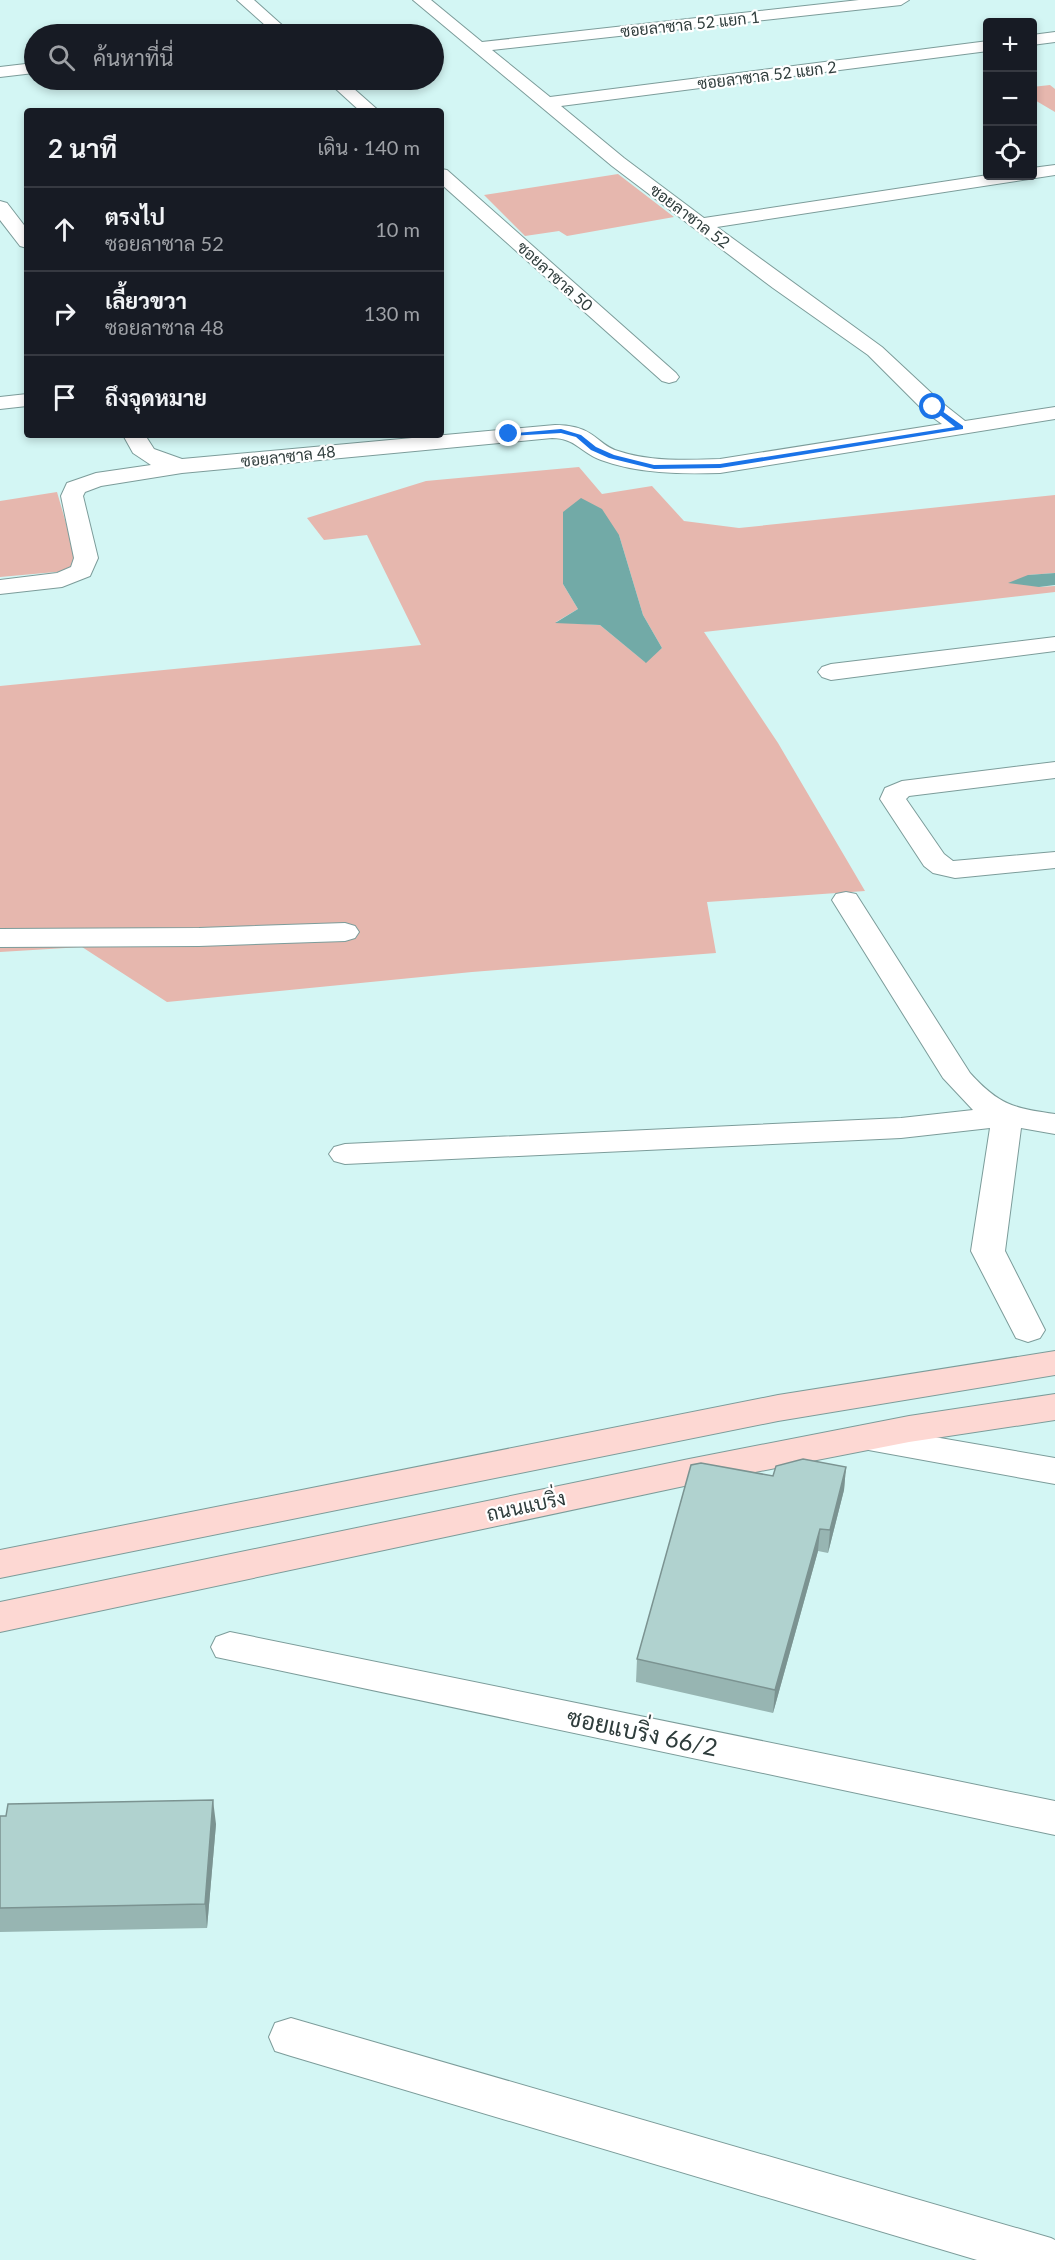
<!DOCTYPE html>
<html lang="th">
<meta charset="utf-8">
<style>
:root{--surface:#171b24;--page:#20242c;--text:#f1f3f6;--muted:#9ea1a6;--line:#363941}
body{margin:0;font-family:Lato,Sarabun,sans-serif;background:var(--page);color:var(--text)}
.controls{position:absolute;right:18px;top:18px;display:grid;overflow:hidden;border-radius:6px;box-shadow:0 3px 9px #0003}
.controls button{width:54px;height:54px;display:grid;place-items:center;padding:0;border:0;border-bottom:2px solid var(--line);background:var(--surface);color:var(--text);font:30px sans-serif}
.stop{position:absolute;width:18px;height:18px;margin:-14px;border:4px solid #1a73e8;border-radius:50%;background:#fff}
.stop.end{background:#1a73e8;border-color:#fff;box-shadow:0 2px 6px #0008}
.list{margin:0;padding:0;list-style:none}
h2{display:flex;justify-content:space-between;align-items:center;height:78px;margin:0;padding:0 24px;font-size:26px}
h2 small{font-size:20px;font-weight:400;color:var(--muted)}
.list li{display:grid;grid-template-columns:39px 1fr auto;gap:18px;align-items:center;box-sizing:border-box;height:84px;padding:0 24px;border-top:2px solid var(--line)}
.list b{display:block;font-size:22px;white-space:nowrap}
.list p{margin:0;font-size:20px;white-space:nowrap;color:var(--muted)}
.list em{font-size:20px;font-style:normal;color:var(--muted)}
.icon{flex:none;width:33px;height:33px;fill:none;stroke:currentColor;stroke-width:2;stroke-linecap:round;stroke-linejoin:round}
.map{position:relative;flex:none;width:1055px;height:2260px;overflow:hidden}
.search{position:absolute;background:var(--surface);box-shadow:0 3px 9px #0003;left:24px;top:24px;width:420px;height:66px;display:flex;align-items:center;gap:15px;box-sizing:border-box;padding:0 21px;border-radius:33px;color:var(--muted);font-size:22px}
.panel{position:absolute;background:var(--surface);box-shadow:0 3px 9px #0003;left:24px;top:108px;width:420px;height:330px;border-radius:6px}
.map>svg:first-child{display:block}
.green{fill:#e6b7ae;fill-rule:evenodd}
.water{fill:#72aaa7}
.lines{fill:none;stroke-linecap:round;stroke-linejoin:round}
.street-casing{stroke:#7c9c9a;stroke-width:2}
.secondary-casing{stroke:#7c9c9a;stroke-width:2}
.street{fill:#fff;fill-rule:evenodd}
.secondary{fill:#fdd8d3;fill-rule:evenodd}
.wall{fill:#97b5b2}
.shaded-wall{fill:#7b9391}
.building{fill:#b0d2cf;stroke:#7b9391;stroke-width:1.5}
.route{fill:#1a73e8}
.labels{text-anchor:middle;stroke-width:4.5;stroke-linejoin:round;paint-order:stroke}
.far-street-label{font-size:16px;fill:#2f3d3c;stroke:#fff}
.street-label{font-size:20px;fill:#2f3d3c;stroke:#fff}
.near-street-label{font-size:24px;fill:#2f3d3c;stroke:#fff}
</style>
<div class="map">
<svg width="1055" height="2260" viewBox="0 0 1055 2260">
<rect width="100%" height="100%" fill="#d3f6f4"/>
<path class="green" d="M1050 85 1055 89V112L1033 99 1032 87Z
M618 174 674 217 567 236 559 231 525 236 484 195Z
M579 467 602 494 652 486 684 521 739 528 1055 495V573L1028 575 1039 587 1055 586V592L704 632 778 743 865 891 707 902 716 953 472 972 167 1002 82 947 0 952V686L421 645 367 535 324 540 307 518 426 481ZM619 535 643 615 662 648 645 662 600 625 556 622 578 609 563 584 565 559Z
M57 492 77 561 67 571 0 577V501Z"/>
<path class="water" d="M581 498 602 509 619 535 643 615 662 648 646 663 600 625 555 623 578 609 563 584V512Z
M1055 573V585L1039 587 1008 583 1028 575Z"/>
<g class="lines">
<g class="street-casing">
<path id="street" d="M237 0H254L292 34H275Z
M413 0H431L482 42 859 0H909L901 5 492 50 550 97 988 41V51L561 106 624 158 704 218 988 175 1032 176V168L1055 165V175L717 227 882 347 941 402 965 421 1055 407V419L720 473C680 474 639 474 601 460 581 453 576 438 552 438L182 473 101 486 85 492 83 496 98 558 90 576 62 587 0 594V580L57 573 71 567 74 558 61 496 67 483 96 473 151 465 133 453 123 435H145L154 449 182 459 555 425C567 425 581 427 591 434 600 440 607 448 618 451 651 462 686 460 720 459L942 424 925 412 868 355 773 288 612 166Z
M1055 32V42L1032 45V35Z
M34 63V73L0 77V67Z
M326 80H344L379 111H360Z
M441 169 447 170 676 373 679 377 676 381 669 383 662 381 441 184Z
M0 201 7 203 27 229V248L20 246 0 220Z
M27 394V406L0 409V397Z
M1055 637V651L831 680 822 677 818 672 822 667 831 664Z
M1055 762V778L909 796 906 799 944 854 953 861 1055 852V868L955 878 933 873 924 866 880 799 885 788 902 781Z
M846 892 856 894 970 1073C999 1105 1013 1108 1055 1114V1134L1021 1128 1005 1251 1045 1330 1040 1338 1028 1342 1016 1338 971 1251 990 1128 901 1138 345 1164 334 1161 329 1154 334 1147 345 1144 901 1118 973 1110 943 1078 832 900 836 894Z
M345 923 355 926 359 932 355 938 345 941 199 946 0 947V929L199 928Z
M865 1425 1055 1458V1484L852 1447 847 1438 852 1429Z
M230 1632 1055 1801V1835L216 1657 211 1647 216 1637Z
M291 2018 1051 2238 1055 2240V2260H977L291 2056 275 2051 269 2037 275 2023Z"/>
</g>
<g class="secondary-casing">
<path id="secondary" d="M1055 1351V1375L778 1421 0 1578V1550L778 1395Z
M1055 1394V1420L909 1442 689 1485 0 1632V1602L689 1459 909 1416Z"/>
</g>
<use href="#street" class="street"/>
<use href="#secondary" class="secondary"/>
</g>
<path class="wall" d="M846 1467 844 1490 828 1553 818 1551 773 1713 636 1682 637 1659 773 1476Z
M0 1816 216 1824 207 1928 0 1932Z"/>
<path class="shaded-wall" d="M846 1467 844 1490 828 1553 830 1530Z
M820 1529 818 1551 773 1713 775 1690Z
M213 1800 216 1824 207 1928 205 1904Z"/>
<path class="building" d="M803 1459 846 1467 830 1530 820 1529 775 1690 637 1659 691 1465 701 1463 773 1476 776 1466Z
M213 1800 205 1904 0 1908V1816H6L8 1804Z"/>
<path class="route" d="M931 406H935L963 426V429L720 468 654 469 609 458 591 450 576 437 561 433 509 436 505 434 561 429 581 435 596 447 614 455 654 465 720 464 955 427 931 408Z"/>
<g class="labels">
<g class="far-street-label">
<text transform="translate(690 24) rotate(-6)" y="6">ซอยลาซาล 52 แยก 1</text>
<text transform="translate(767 75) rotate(-7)" y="6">ซอยลาซาล 52 แยก 2</text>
<text transform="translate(690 216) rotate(37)" y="6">ซอยลาซาล 52</text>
<text transform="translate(555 276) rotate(42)" y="6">ซอยลาซาล 50</text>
<text transform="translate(288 456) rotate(-6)" y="6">ซอยลาซาล 48</text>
</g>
<g class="street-label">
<text transform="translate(526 1506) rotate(-12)" y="7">ถนนแบริ่ง</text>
</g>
<g class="near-street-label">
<text transform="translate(642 1733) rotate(12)" y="8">ซอยแบริ่ง 66/2</text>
</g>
</g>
</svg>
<div class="controls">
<button>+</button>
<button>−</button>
<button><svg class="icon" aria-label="locate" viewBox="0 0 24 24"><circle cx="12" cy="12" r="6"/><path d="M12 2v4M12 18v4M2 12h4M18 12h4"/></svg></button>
</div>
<div class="stop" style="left:933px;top:407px"></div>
<div class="stop end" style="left:509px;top:434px"></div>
<div class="search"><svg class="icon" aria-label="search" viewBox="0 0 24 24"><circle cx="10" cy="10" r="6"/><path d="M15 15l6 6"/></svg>ค้นหาที่นี่</div>
<section class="panel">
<h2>2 นาที<small>เดิน · 140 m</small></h2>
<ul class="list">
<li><svg class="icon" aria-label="ahead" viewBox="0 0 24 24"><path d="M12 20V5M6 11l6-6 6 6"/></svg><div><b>ตรงไป</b><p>ซอยลาซาล 52</p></div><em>10 m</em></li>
<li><svg class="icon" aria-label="right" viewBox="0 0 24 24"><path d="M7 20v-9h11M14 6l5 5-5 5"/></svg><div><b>เลี้ยวขวา</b><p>ซอยลาซาล 48</p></div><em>130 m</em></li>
<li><svg class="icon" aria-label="arrive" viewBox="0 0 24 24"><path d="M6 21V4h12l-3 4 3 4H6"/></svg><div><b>ถึงจุดหมาย</b></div></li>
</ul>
</section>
</div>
